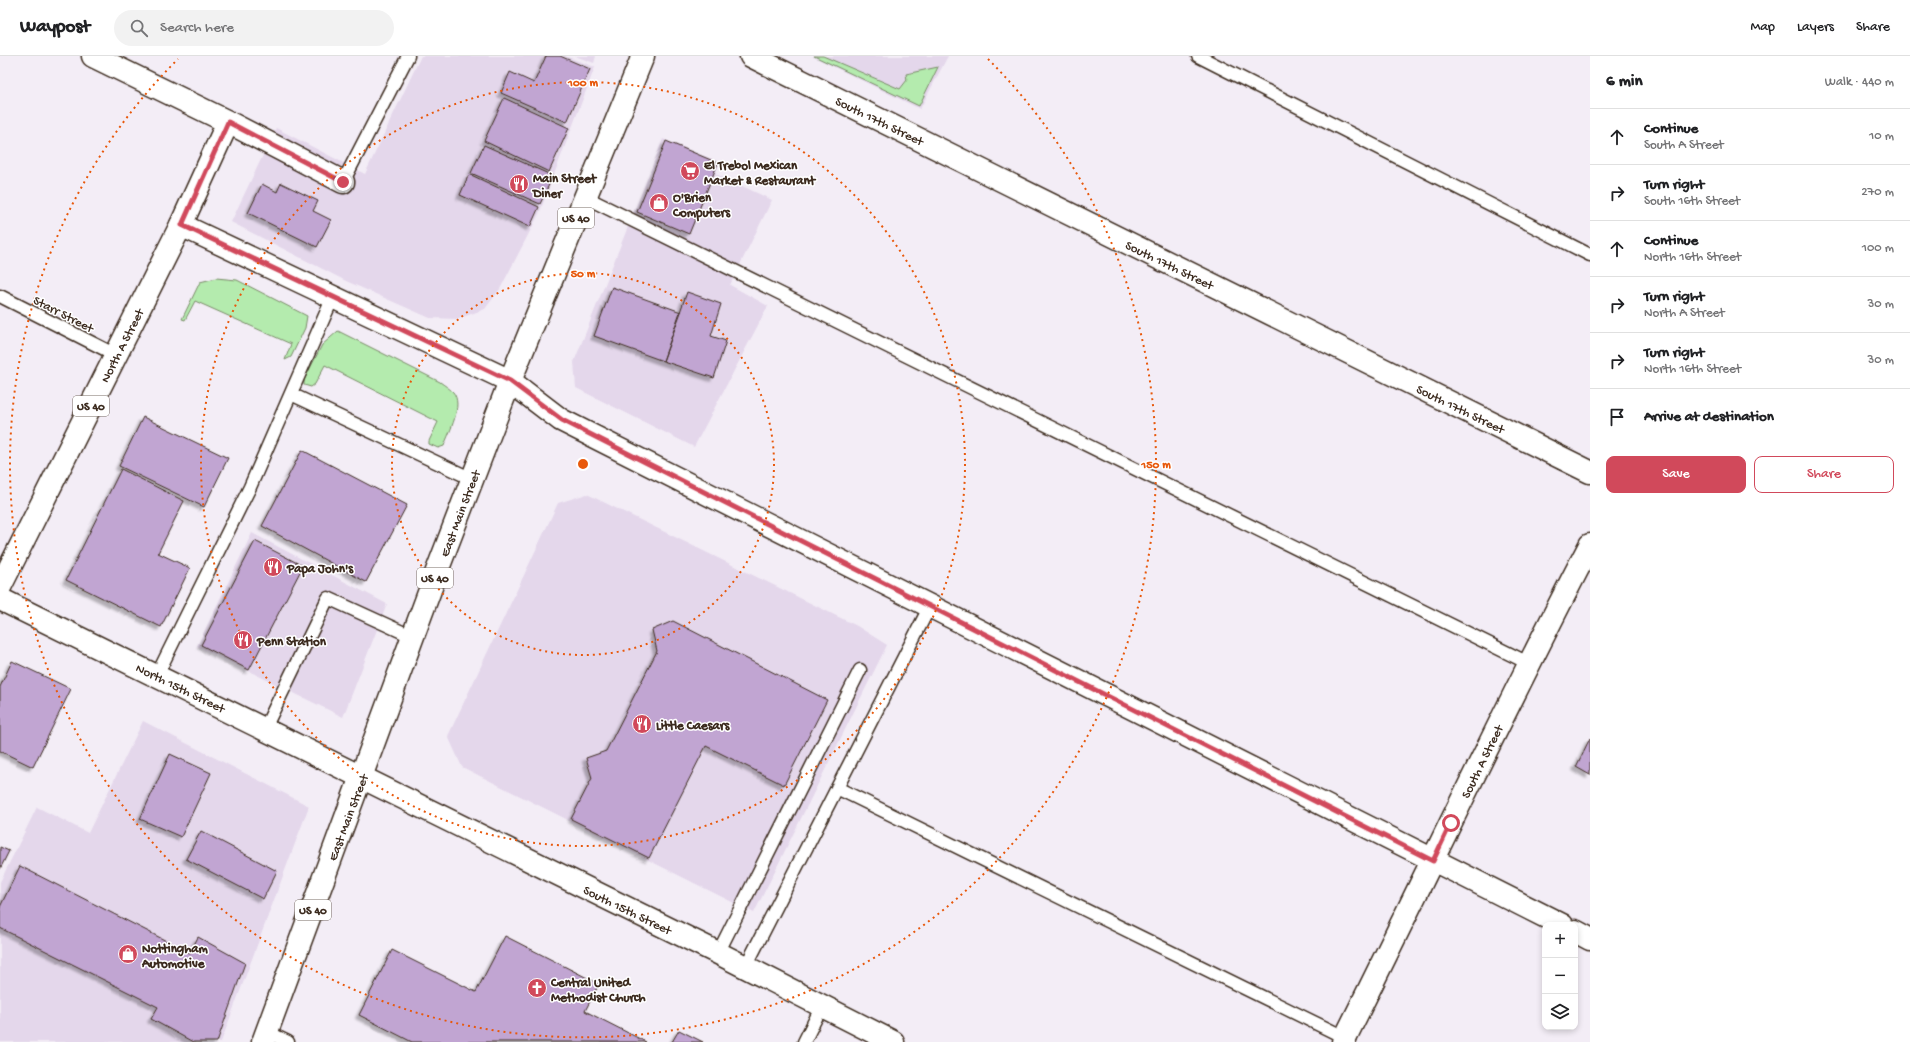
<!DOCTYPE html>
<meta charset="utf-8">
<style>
:root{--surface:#fff;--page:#f2f2f2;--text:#202124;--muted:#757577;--line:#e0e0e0;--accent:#d1495b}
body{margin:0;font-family:"Gochi Hand",sans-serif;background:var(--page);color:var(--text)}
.controls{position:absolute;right:12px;bottom:12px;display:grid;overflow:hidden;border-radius:8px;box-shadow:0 2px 6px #0003}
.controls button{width:36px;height:36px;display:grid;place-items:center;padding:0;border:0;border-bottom:1px solid var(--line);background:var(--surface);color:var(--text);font:20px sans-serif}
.stop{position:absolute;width:12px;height:12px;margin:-9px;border:3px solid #d1495b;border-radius:50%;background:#fff}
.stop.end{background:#d1495b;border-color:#fff;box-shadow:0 1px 4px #0008}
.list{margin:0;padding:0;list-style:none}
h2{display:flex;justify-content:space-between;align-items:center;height:52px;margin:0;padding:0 16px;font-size:17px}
h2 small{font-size:13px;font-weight:400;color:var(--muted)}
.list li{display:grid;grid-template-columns:26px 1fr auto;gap:12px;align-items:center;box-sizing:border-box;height:56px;padding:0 16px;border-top:1px solid var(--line)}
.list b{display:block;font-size:15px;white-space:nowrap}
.list p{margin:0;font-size:13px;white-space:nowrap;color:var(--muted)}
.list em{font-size:13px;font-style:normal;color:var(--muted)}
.actions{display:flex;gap:8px;padding:12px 16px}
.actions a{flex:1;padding:9px 0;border:1px solid var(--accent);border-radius:8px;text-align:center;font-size:14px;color:var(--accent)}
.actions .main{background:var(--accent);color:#fff}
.icon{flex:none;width:22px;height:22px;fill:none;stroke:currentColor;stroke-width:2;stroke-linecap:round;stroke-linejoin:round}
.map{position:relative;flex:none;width:1590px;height:986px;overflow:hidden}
header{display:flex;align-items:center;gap:24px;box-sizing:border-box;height:56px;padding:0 20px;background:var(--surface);border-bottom:1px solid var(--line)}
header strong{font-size:19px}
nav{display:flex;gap:22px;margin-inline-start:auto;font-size:14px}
.search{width:280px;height:36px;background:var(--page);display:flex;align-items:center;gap:10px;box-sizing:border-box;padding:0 14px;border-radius:22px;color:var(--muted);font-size:15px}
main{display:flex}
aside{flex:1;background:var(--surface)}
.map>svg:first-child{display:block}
.built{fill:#e4d7eb}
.green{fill:#b4ebae;stroke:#788a66}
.building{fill:#c1a5d2;stroke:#3b2a1e;filter:url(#shadow)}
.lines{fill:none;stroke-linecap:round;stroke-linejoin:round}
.service-casing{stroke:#3b2a1e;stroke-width:15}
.minor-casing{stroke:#3b2a1e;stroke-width:25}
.primary-casing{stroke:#3b2a1e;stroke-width:25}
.service{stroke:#fff;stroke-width:12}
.minor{stroke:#fff;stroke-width:22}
.primary{stroke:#fff;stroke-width:22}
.route{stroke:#d1495b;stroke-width:5}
.ring{fill:none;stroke:#e8590c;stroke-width:2;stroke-dasharray:2 4}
.labels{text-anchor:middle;stroke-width:3;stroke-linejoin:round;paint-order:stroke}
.shield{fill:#fff;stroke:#766a62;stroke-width:1}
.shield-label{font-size:12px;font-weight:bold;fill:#3b2a1e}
.street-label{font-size:13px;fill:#3b2a1e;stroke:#fff}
.poi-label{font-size:13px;font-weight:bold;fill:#3b2a1e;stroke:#fff;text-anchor:start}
.centre{fill:#e8590c;stroke:#fff;stroke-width:2}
.ring-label{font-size:12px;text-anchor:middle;font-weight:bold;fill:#e8590c;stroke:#fff;stroke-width:3;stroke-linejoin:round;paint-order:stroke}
</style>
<header>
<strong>Waypost</strong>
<div class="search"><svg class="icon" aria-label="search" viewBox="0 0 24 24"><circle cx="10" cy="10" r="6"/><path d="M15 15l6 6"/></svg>Search here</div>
<nav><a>Map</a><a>Layers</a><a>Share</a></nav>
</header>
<main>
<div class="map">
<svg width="1590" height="986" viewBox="0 0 1590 986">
<defs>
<filter id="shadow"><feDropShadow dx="-3.5" dy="3.5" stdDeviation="1" flood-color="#0004"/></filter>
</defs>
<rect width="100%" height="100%" fill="#f3edf6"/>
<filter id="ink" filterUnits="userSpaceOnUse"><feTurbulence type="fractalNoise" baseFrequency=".025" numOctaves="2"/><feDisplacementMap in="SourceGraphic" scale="8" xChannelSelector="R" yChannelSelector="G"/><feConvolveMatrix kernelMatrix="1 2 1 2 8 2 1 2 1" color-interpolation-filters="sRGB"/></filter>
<g filter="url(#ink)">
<path class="built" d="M421 0H565L595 11 539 158 500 233 485 253 457 263 430 262 346 225 231 166 276 72 365 118Z
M575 0H596L594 7Z
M812 0H948L920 53Z
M663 83 719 106 716 118 772 144 730 229 768 250 694 391 576 332 574 306Z
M587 438 857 570 887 589 754 857 462 711 448 680 558 447Z
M252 477 387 548 343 661 197 590Z
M143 665 309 750 221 986H0V826L37 751 88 777Z"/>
<path class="green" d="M814 0H823L900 33 907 24 906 18 938 11 919 50Z
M216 222 237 224 307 260 305 272 291 301 285 304 291 288 195 245 185 264 182 263 200 226Z
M338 275 440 326C444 329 449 332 453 336 464 349 449 376 444 390L438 392 429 388V385L438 366 325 309 315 328 311 331 304 329V324L322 289Z"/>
<path class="building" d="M546 0H560L590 13 567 66 501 37 510 16 534 27Z
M504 42 569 72 549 116 484 85Z
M666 85 718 107 689 178 637 156Z
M484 89 553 120 540 148 471 117Z
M469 118 539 151 530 171 460 139Z
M281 127 318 145 313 155 331 164 317 191 248 157 262 128 277 136Z
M612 231 681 256 663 305 594 280Z
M687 236 721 248 711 280 726 285 714 322 663 305Z
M143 361 228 402 204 451 119 410Z
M302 394 407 449 366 526 262 470Z
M121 413 184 445 158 497 190 512 161 571 66 524Z
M255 485 303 510 249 614 201 589Z
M673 565 827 644 784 729 706 690 649 802 571 763 592 722 586 702 606 695 657 595 652 574Z
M12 605 71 633 33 711 0 695V631Z
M1590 682V719L1576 711Z
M170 698 211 717 181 781 140 763Z
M201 775 277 815 263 843 186 803Z
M0 791 9 795 0 813Z
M20 810 190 897 198 881 245 907 217 986H193L151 963 158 951 0 872V851Z
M505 880 599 928 585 955 646 986H412L359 959 392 894 476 936Z
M679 974 703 986H672Z"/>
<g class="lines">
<g class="service-casing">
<path id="service" d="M1198 0 1590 199
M343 126 408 0
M585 141 1528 607
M0 240 116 299
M291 338 472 423
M157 619 250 431 333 241
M265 672 328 542 413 581
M837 732 1350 984
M718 897 860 614
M745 912 930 550
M267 976 288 986
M804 986 822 950"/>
</g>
<g class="minor-casing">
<path id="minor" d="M93 0 228 66 343 126
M751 0 1590 416
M181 169 228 66
M510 325 561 364 1562 869
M0 543 718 897 893 986
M1575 875 1590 883
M1343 986C1426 820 1504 653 1590 489"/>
</g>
<g class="primary-casing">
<path id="primary" d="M0 531 181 169 510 325
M263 986 437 515 510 325 643 0"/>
</g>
<use href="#service" class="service"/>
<use href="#minor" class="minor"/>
<use href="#primary" class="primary"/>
</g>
</g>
<g class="lines" filter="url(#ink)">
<path class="route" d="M343 126 228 66 182 169 510 325 562 364 1433 805 1451 767"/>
</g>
<g class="ring">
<circle cx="583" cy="408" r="191"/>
<circle cx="583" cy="408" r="382"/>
<path d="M988 3A573 573 0 1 1 178 3"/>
</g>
<defs>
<g id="supermarket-disc" transform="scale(1)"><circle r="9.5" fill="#d1495b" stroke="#fff"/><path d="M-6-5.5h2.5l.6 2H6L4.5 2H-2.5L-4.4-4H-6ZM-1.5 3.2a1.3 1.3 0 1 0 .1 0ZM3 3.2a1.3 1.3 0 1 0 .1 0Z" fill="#fff"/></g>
<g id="restaurant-disc" transform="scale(1)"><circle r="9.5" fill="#d1495b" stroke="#fff"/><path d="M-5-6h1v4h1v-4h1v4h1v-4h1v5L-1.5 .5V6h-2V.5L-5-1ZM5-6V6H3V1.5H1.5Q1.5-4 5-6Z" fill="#fff"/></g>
<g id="shop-disc" transform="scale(1)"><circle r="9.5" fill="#d1495b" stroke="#fff"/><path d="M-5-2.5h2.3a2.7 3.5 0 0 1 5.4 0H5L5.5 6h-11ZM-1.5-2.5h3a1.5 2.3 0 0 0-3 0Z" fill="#fff"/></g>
<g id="church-disc" transform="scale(1)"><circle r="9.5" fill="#d1495b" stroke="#fff"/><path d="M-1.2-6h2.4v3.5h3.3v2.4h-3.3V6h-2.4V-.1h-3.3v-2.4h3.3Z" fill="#fff"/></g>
</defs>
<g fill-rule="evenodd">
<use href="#supermarket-disc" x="690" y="115"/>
<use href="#restaurant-disc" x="519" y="128"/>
<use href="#shop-disc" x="659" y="147"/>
<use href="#restaurant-disc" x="273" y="511"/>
<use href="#restaurant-disc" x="243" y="584"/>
<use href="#restaurant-disc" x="642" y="668"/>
<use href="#shop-disc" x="128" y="898"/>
<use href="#church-disc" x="537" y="932"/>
</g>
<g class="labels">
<g class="shield">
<rect x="558" y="152" width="36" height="20" rx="3"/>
<rect x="73" y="340" width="36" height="20" rx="3"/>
<rect x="417" y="512" width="36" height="20" rx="3"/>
<rect x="295" y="844" width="36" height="20" rx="3"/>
</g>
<g class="shield-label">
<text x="576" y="166">US 40</text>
<text x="91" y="354">US 40</text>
<text x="435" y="526">US 40</text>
<text x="313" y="858">US 40</text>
</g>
<g class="street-label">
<text transform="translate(880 64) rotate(26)" y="5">South 17th Street</text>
<text transform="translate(1170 208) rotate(26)" y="5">South 17th Street</text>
<text transform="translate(64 257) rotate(27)" y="5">Starr Street</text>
<text transform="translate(121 289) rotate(-63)" y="5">North A Street</text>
<text transform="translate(1461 352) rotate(26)" y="5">South 17th Street</text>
<text transform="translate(459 457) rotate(-69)" y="5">East Main Street</text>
<text transform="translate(181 631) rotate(26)" y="5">North 15th Street</text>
<text transform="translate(1481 705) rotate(-64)" y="5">South A Street</text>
<text transform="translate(347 761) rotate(-69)" y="5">East Main Street</text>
<text transform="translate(628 853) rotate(26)" y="5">South 15th Street</text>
</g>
<g class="poi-label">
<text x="704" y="113">El Trebol Mexican<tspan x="704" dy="15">Market &amp; Restaurant</tspan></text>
<text x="533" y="126">Main Street<tspan x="533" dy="15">Diner</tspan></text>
<text x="673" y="145">O'Brien<tspan x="673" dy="15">Computers</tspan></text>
<text x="287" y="516">Papa John's</text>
<text x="257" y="589">Penn Station</text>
<text x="656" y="673">Little Caesars</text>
<text x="142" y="896">Nottingham<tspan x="142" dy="15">Automotive</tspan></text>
<text x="551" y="930">Central United<tspan x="551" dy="15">Methodist Church</tspan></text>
</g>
</g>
<circle cx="583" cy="408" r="6" class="centre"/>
<g class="ring-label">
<text x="583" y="30">100 m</text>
<text x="583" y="221">50 m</text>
<text x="1156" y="412">150 m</text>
</g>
</svg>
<div class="controls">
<button>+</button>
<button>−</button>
<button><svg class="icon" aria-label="layers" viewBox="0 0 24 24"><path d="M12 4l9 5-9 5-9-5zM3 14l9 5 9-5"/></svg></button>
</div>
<div class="stop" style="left:1451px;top:767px"></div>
<div class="stop end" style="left:343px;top:126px"></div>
</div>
<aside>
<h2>6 min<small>Walk · 440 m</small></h2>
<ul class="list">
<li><svg class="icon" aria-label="ahead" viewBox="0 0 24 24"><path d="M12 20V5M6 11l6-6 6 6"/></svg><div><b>Continue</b><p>South A Street</p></div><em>10 m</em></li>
<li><svg class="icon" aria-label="right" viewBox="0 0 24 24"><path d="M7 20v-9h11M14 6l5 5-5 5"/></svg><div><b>Turn right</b><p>South 16th Street</p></div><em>270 m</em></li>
<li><svg class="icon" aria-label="ahead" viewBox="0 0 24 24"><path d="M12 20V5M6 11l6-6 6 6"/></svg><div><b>Continue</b><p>North 16th Street</p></div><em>100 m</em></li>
<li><svg class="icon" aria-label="right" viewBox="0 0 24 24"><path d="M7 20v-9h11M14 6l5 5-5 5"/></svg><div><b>Turn right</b><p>North A Street</p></div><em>30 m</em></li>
<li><svg class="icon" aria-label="right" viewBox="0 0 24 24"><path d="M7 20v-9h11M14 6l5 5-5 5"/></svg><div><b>Turn right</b><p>North 16th Street</p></div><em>30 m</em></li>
<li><svg class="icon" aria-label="arrive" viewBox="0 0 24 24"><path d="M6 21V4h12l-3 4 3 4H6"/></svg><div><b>Arrive at destination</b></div></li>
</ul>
<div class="actions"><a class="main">Save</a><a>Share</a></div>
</aside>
</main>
